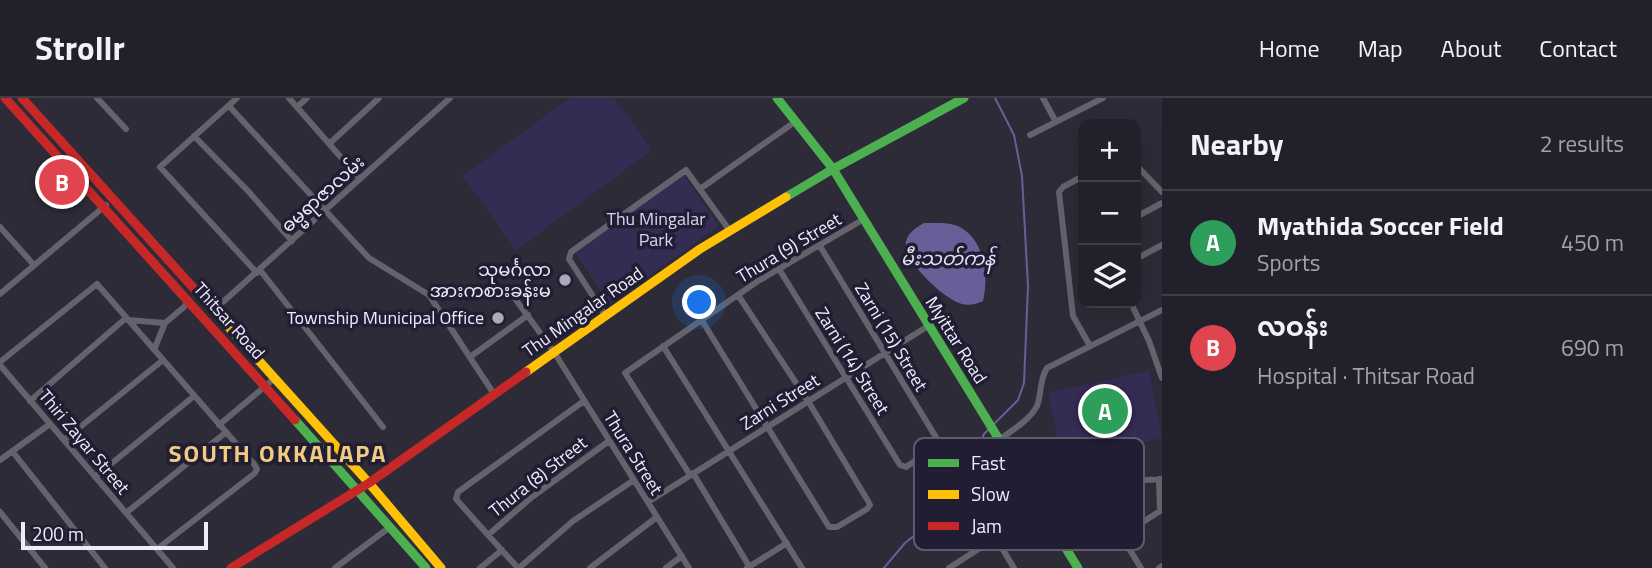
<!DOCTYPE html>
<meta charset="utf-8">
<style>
:root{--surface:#22202a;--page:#2e2d36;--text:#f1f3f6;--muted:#a2a3a8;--line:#3f3e47;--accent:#8c9099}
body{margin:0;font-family:"Titillium Web","Noto Sans Myanmar",sans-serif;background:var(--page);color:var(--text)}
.controls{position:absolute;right:21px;top:21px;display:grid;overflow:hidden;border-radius:14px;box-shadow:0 7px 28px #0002}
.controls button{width:63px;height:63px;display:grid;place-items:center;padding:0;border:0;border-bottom:2px solid var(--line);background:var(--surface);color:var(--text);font:35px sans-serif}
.scale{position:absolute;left:21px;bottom:18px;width:187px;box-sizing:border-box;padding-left:7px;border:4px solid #eeecfc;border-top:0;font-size:19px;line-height:24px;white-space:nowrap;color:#eeecfc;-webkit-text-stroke:5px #211d33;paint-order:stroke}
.you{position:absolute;left:700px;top:205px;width:24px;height:24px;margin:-18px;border:5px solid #fff;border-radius:50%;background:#1a73e8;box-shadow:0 0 0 10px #1a73e833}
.badge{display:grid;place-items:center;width:46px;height:46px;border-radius:50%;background:var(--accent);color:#fff;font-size:23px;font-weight:700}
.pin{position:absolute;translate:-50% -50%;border:4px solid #fff;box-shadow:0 2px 7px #0006}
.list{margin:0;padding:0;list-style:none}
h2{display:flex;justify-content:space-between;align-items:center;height:91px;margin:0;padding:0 28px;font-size:30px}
h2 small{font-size:23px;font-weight:400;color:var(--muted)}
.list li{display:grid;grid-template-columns:46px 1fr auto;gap:21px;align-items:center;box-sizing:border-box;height:105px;padding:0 28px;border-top:2px solid var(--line)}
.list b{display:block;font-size:26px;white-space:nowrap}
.list p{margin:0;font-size:23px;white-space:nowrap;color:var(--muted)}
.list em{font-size:23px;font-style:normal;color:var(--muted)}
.icon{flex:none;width:38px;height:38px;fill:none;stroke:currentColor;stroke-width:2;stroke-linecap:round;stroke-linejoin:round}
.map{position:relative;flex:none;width:1162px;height:470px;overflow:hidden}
header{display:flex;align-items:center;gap:42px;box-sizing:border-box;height:98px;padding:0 35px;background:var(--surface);border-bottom:2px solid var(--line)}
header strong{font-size:33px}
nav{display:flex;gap:38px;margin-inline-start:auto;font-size:24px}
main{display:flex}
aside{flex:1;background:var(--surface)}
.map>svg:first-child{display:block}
.green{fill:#352c54}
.water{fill:#6a5e98}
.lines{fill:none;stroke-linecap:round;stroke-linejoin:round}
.stream{stroke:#6a5e98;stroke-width:2}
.street{stroke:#64626c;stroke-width:6}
.fast{stroke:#4caf50;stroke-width:9}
.slow{stroke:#ffc107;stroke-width:9}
.jam{stroke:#c62828;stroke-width:9}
.poi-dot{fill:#aba8b7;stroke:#211d33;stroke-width:2.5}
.labels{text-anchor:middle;stroke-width:7;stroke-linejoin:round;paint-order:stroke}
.street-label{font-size:18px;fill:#eeecfc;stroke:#211d33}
.park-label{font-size:18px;fill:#d8d3f7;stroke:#211d33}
.poi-label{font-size:18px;fill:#eeecfc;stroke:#211d33;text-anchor:end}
.water-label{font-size:19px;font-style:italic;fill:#e1dff1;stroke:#211d33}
.district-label{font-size:24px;font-weight:bold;letter-spacing:2px;fill:#f1cb83;stroke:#211d33}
.key{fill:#211d33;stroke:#5e5b6f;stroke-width:2}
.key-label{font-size:19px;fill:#eeecfc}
</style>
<header>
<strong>Strollr</strong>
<nav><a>Home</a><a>Map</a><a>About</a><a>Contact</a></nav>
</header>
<main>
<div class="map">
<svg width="1162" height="470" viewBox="0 0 1162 470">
<rect width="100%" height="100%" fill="#2e2b38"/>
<path class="green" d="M570 0H614L652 52 516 152 463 78Z
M680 72 719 128 609 206 572 149Z
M1149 273 1162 340 1062 361 1048 295Z"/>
<path class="water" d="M924 125C935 125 948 124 958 128 985 141 989 178 983 203 976 206 970 208 962 206 945 202 902 162 906 144 908 134 916 130 924 125Z"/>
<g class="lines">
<path class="stream" d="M993 327 1018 302 1024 285 1028 188 1022 78 1014 37 995 0
M884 470 905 445 940 417 967 378 984 336 989 331"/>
<path class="street" d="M97 0 126 31
M237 0 160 69 257 175
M289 0 360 81
M1043 0 1056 24
M229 8 369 160 429 197 494 296
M297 9 307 0
M1030 37 1103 0
M194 38 249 94 292 143
M329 46 379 0
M1136 67 1162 94
M1083 78 1063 89 1059 94 1073 218 1090 248
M700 91 796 23
M1136 119 1162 105
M0 129 34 167
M1136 161 1162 147
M779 171 900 367 906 369 937 348V341L820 148
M260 172 383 329
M508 191 554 254 689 470
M0 196 106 107
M1131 205 1149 243 1162 280
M214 212 450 0
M605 217 569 161 571 154 686 72 730 133
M701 221 829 429H837L867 411 870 407 868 403 808 303 738 197
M128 222 165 225 184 209 189 202
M663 248 802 470
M154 252 165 225
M470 259 528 217
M0 264 97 186 254 366 257 371 255 375 157 451
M0 267 173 470
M30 303 126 220
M219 327 275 280
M64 342 163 262
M999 342C1011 333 1030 322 1037 308 1042 295 1039 282 1047 270L1162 212
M12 353 105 470
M0 362 50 326
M693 375 749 468
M690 377 625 275 758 183 864 121
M95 379 194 298
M1091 389 1141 470
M648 404 928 228
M0 414 45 470
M126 415 225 335
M488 437 456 401 458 394 584 303
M1121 438 1160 413 1159 381
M996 440 1014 470
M335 470 390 429
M480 470 502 452
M518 470 488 437 532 399 609 343
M519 470 573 423 634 382
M590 470 657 419
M666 470 682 458
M747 470 787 445
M949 470 1042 410 1072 393 1115 384 1162 381
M1159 470 1162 468"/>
<path class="fast" d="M777 0 833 71 1078 470
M786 99 833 71 964 0
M295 322 426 470"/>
<path class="slow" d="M225 225 369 385 441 470
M526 274 700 151 786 99"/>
<path class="jam" d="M5 0 295 322
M22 0 225 225
M231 470 369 385 526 274"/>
</g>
<g class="poi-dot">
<circle cx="565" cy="182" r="7"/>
<circle cx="498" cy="220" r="7"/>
</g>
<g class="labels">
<g class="street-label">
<text transform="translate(323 96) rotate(-42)" y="6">ဓမ္မရာဇာလမ်း</text>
<text transform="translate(789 150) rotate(-31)" y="6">Thura (9) Street</text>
<text transform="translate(583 214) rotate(-35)" y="6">Thu Mingalar Road</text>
<text transform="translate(229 223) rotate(48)" y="6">Thitsar Road</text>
<text transform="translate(891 239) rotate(59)" y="6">Zarni (15) Street</text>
<text transform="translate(956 242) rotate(58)" y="6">Myittar Road</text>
<text transform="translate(852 263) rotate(58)" y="6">Zarni (14) Street</text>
<text transform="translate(780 304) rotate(-32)" y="6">Zarni Street</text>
<text transform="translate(84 344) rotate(50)" y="6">Thiri Zayar Street</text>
<text transform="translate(633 355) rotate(58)" y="6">Thura Street</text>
<text transform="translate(538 379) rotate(-38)" y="6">Thura (8) Street</text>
</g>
<g class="park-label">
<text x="656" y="127">Thu Mingalar<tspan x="656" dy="21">Park</tspan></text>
</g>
<g class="poi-label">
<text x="551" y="178">သုမင်္ဂလာ<tspan x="551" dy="21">အားကစားခန်းမ</tspan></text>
<text x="484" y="226">Township Municipal Office</text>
</g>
<g class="water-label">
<text x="948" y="167">မီးသတ်ကန်</text>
</g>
<g class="district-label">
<text x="278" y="364">SOUTH OKKALAPA</text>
</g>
</g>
<rect x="914" y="340" width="230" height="112" rx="10" class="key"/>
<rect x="928" y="361" width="31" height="8" fill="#4caf50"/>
<rect x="928" y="392" width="31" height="9" fill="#ffc107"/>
<rect x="928" y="424" width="31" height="8" fill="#c62828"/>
<g class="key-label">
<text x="971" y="372">Fast</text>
<text x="971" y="403">Slow</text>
<text x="971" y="435">Jam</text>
</g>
</svg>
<div class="controls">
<button>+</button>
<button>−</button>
<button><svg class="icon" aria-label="layers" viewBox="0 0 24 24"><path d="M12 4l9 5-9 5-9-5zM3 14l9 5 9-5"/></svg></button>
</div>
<div class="scale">200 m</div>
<div class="you"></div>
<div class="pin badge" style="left:1105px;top:313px;background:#2e9e5b">A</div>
<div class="pin badge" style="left:62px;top:84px;background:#e0444e">B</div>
</div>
<aside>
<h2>Nearby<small>2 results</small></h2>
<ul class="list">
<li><span class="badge" style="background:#2e9e5b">A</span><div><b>Myathida Soccer Field</b><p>Sports</p></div><em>450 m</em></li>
<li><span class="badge" style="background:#e0444e">B</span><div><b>လဝန်း</b><p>Hospital · Thitsar Road</p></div><em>690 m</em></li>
</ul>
</aside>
</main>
